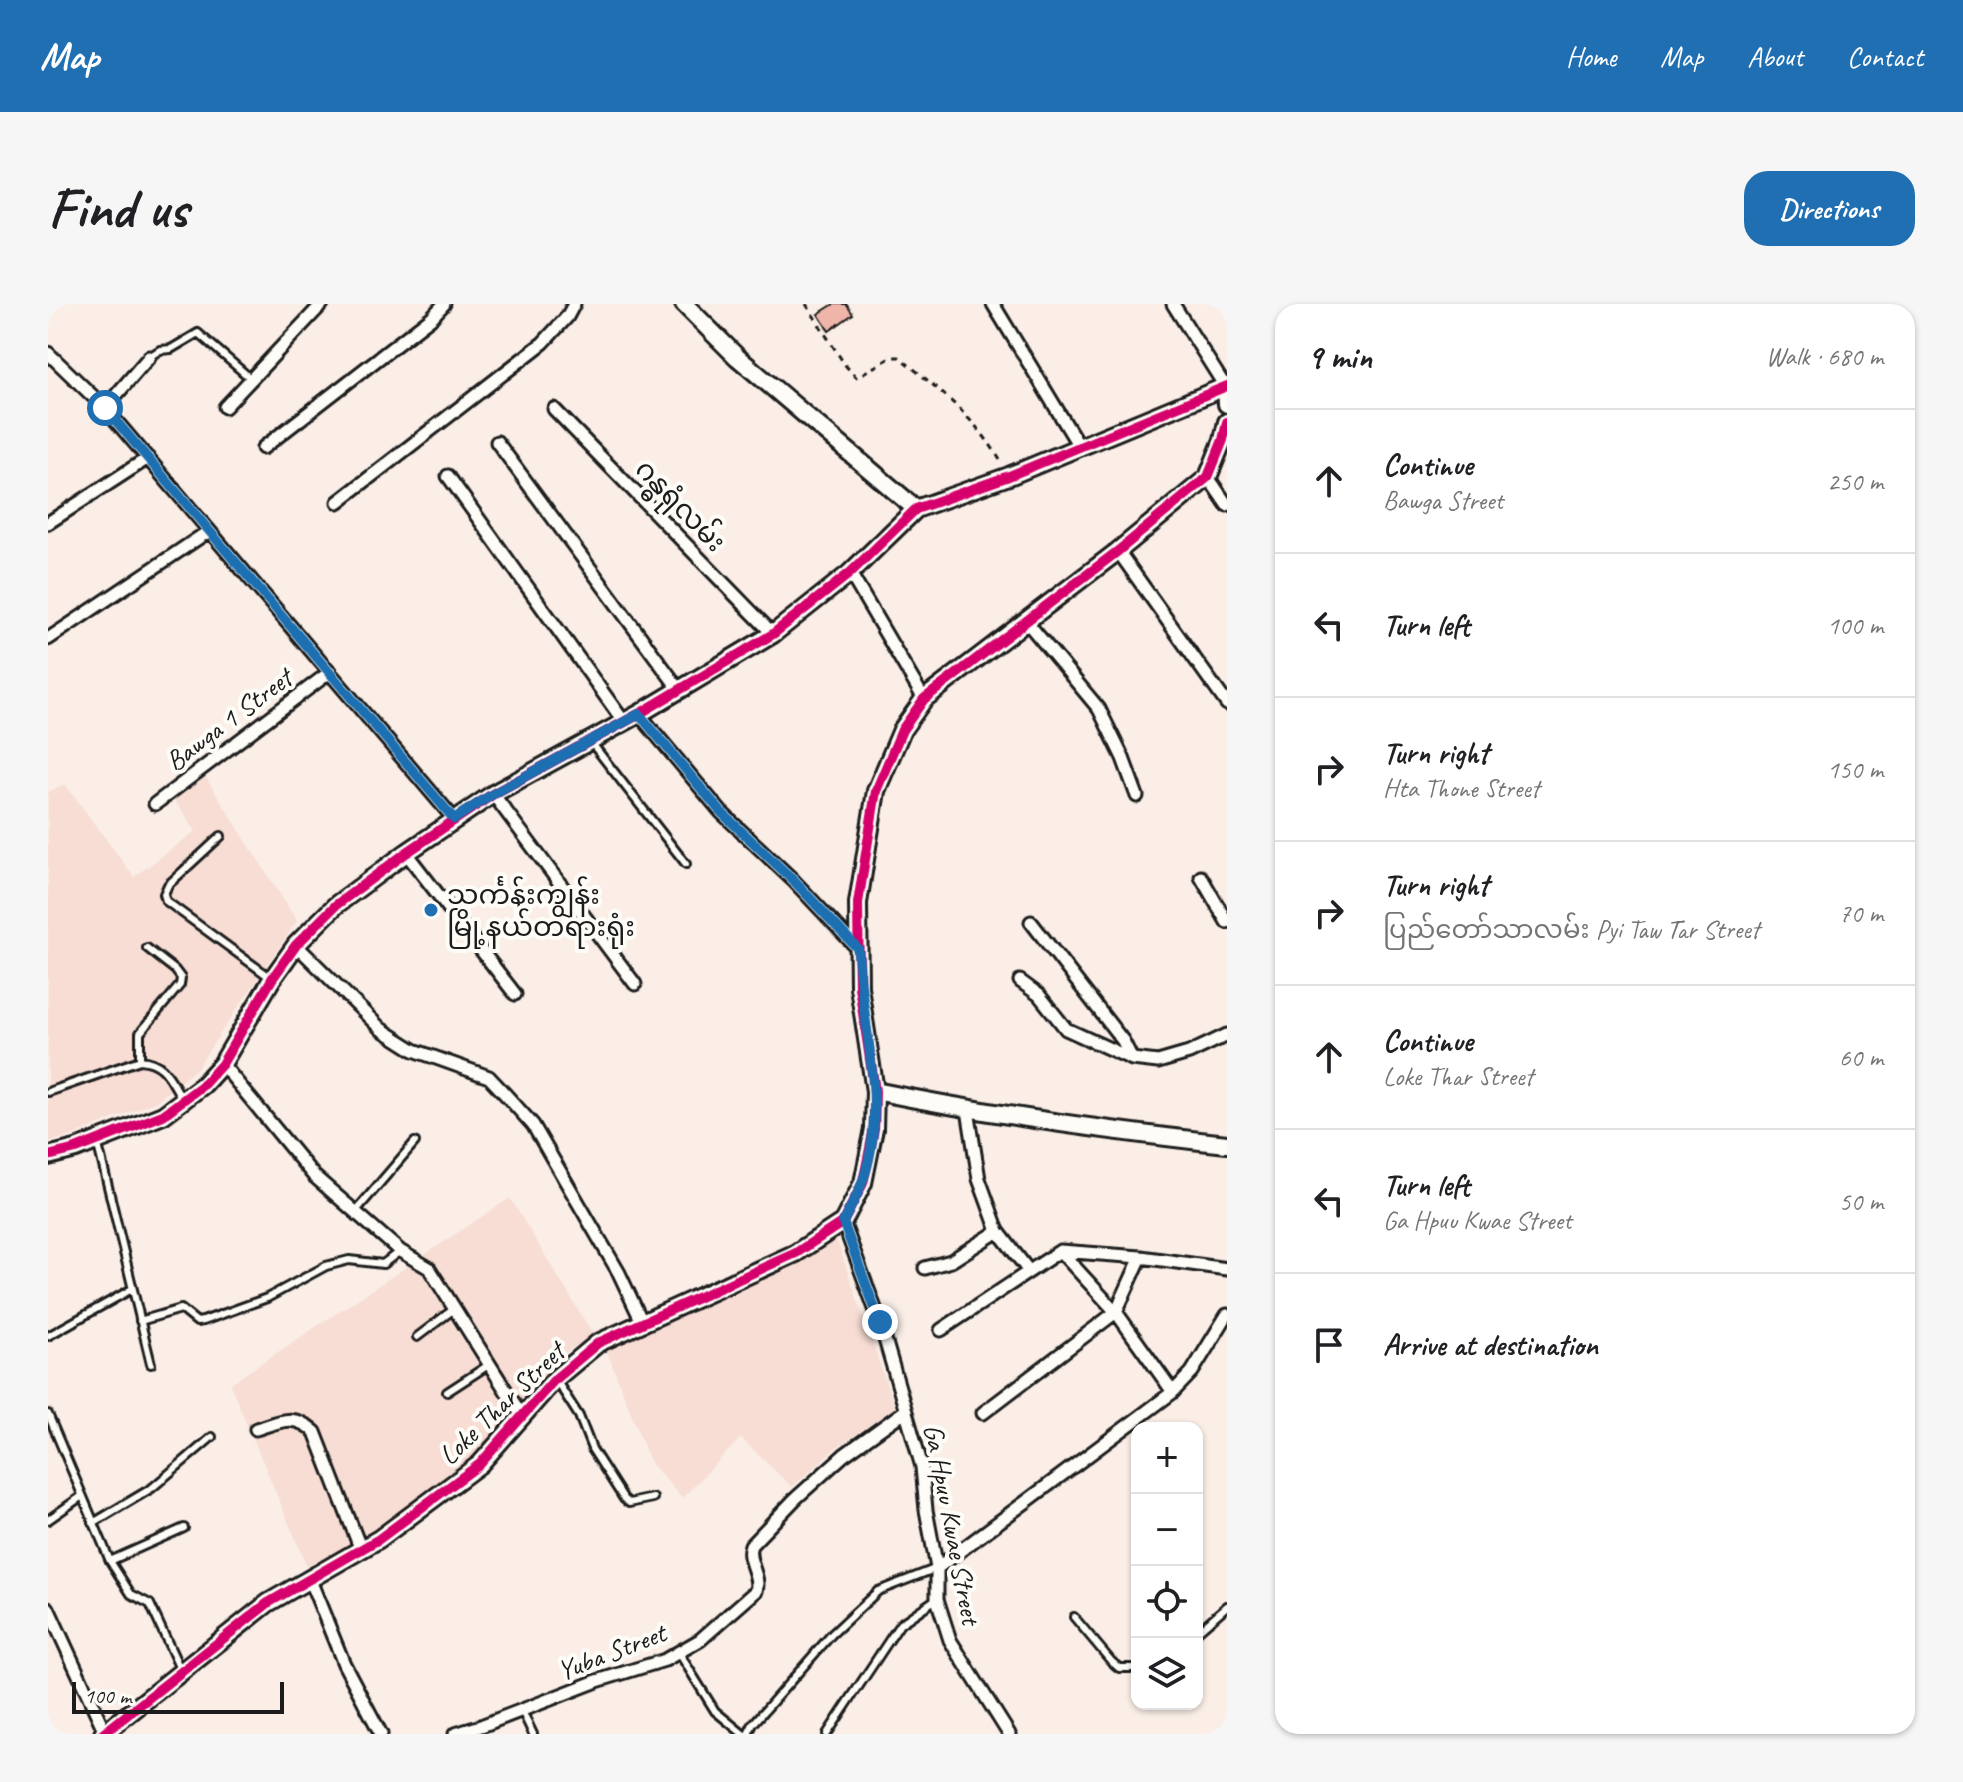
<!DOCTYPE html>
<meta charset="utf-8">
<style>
:root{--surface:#fff;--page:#f6f6f6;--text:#202124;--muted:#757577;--line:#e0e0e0;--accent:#1f6fb2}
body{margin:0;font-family:Caveat,"Noto Sans Myanmar",sans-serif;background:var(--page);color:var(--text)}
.controls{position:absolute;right:24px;bottom:24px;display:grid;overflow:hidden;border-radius:16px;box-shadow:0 2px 6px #0004}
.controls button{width:72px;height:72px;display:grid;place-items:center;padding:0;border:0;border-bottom:2px solid var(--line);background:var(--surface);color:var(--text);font:40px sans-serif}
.scale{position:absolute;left:24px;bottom:20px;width:212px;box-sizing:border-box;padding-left:8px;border:4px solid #1c1c1c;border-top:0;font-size:22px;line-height:28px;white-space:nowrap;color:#1c1c1c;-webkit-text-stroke:6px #fdfcf7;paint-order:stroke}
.stop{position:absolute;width:24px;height:24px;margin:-18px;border:6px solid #1f6fb2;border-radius:50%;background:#fff}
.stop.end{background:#1f6fb2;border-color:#fff;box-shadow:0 2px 8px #0008}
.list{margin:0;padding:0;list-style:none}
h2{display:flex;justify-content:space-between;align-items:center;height:104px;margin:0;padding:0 32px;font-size:34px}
h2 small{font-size:26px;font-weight:400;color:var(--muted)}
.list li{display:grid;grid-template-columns:52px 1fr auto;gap:24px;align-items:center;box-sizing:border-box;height:144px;padding:0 32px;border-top:2px solid var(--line)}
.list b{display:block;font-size:30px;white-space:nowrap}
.list p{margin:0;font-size:26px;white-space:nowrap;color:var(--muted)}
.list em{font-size:26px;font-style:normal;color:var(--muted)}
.icon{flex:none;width:44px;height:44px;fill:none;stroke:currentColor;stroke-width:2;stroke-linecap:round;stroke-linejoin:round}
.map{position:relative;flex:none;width:1179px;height:1430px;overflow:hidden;border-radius:24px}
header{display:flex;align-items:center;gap:48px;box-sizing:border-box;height:112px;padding:0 40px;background:var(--accent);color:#fff}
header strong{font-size:38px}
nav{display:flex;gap:44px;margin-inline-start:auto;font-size:28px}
.intro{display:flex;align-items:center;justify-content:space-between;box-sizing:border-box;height:192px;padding:0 48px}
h1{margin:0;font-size:56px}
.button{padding:20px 36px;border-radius:24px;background:var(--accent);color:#fff;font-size:28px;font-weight:700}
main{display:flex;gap:48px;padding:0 48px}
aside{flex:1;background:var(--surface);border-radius:24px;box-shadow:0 2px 6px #0004}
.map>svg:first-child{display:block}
.built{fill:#f7ddd4}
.building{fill:#efb5a9;stroke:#1c1c1c;stroke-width:2}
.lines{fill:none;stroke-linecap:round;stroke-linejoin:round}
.lane-casing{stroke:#1c1c1c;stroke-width:12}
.street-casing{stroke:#1c1c1c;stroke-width:17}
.secondary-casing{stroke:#1c1c1c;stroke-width:22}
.path{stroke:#1c1c1c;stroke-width:3;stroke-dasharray:6 6;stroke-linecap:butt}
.lane{stroke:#fdfcf7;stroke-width:6}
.street{stroke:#fdfcf7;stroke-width:11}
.secondary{stroke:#fdfcf7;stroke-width:16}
.cycleway-casing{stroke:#fdfcf7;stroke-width:15}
.cycleway{stroke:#d6006c;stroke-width:10}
.route{stroke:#1f6fb2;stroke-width:10}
.poi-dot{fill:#1f6fb2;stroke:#fdfcf7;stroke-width:3}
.labels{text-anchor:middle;stroke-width:8;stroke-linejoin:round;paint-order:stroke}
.street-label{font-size:28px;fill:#1c1c1c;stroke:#fdfcf7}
.poi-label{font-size:28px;fill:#1c1c1c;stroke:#fdfcf7;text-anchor:start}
</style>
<header>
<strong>Map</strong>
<nav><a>Home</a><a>Map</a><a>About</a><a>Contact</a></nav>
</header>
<div class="intro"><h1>Find us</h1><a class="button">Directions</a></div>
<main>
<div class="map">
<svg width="1179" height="1430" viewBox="0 0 1179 1430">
<rect width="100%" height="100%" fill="#faeee7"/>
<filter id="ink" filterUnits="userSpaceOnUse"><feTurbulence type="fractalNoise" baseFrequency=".0125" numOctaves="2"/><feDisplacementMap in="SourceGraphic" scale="16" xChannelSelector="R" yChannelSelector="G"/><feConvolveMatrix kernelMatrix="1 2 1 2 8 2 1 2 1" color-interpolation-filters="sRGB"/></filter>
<g filter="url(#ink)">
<path class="built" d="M155 469 249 617 148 765 107 798 21 833 0 838V488L17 480 86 573 148 527 123 492Z
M462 894 546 1032 519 1047 476 1094 424 1156 327 1228 261 1267 182 1080Z
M788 934 847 1104 788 1144 744 1183 693 1134 634 1194 602 1158 558 1045 755 957Z"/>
<path class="building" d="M786 0H798L805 10 781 27 770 10Z"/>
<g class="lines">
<g class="lane-casing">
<path id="lane" d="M101 53 112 46 123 45 150 29 202 74
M542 437 638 560
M173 532 120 581 116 590 118 597 223 674
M92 756V729L132 681 133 674 127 666 99 644
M0 788 92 756C118 758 122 776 135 796
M49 837 103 1060
M307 908 367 838
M92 1017 133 1005 149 1018 155 1017 219 994 278 962 301 956 335 960 352 947
M0 1032 84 985
M369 1033 406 1005
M508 1076 531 1112 544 1145 576 1195 581 1199 605 1194
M399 1088 442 1060
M0 1110 62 1257 83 1290 102 1300 132 1365
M0 1216 34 1192
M45 1219 104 1184 164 1133
M62 1257 136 1224
M1026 1313 1063 1357 1071 1364H1089
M1149 1328 1179 1302
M631 1349 667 1407 695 1430
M474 1407 485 1430
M700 1430 705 1420 784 1330 830 1287 889 1264
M779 1430 852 1320 888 1295"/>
</g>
<g class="street-casing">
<path id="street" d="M945 0 1031 142
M1125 0 1178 84
M0 49 57 104 406 515
M177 103 274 0
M57 104 101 53
M506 105 725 330
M449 138 631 385
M215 144 384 13 396 0
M400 172 576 418
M1160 173 1179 201
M290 198 495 39 519 13 526 0
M0 219 100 154
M1070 247 1179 400
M802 269 876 395
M978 317 1051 405 1075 454 1089 492
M0 335 161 227
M591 410 673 508 745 576 810 645
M445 490 587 680
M107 500 282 368
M358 549 467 690
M1153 573 1179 618
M983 618 1075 737 1084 755
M248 641 333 725 366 746 441 773 457 790 485 821 571 969 595 1020
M972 677 991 691 1018 725 1084 755 1110 758 1141 749 1179 731
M174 760 266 872 352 947 381 964 474 1112
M920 806 931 875 950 927 980 966
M795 918 832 1018 874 1163 878 1206 889 1264V1295L902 1336 961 1430
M1012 947 1068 1008 1125 1088
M877 964 903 957 950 927
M893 1026 1012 947 1093 953 1179 965
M935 1109 1068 1008 1093 953
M208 1125C233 1117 246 1109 267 1128L313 1246
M889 1264 1125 1088 1144 1068 1179 1011
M262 1276 296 1360 333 1430
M0 1304 57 1428
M407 1430 433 1422 549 1377 617 1356 652 1336 708 1287C713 1271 697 1256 703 1241L747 1195 796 1151 857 1107"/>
</g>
<g class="secondary-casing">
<path id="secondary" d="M636 0 689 53 868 205
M1178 84 1179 100
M827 787C944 811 1061 827 1179 840
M0 852 28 845 115 811 155 781 174 760 224 675 248 641 288 601 358 549 445 490 591 410 725 330 802 269 868 205 961 172 1179 82
M55 1430 220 1299 331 1235 432 1160 507 1075 550 1039 748 949 795 918 815 879 826 825 827 787 811 683 810 599 828 487 854 426 876 395 1070 247 1160 173 1175 136 1179 118"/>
</g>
<path class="path" d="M758 0 797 61 808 73 844 53H851C888 83 930 116 953 158"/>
<use href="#lane" class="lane"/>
<use href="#street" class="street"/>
<use href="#secondary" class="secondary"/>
<g class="cycleway-casing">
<path id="cycleway" d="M0 852 28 845 115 811 155 781 174 760 224 675 248 641 288 601 358 549 445 490 591 410 725 330 802 269 868 205 961 172 1179 82
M55 1430 220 1299 331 1235 432 1160 507 1075 550 1039 748 949 795 918 815 879 826 825 827 787 811 683 810 599 828 487 854 426 876 395 1070 247 1160 173 1175 136 1179 118"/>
</g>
<use href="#cycleway" class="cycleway"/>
</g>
</g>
<g class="lines" filter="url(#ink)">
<path class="route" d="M57 104 406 515 445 490 591 410 673 508 745 576 810 645C813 722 842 803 814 879 809 893 801 906 795 918L832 1018"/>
</g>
<circle class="poi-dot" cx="383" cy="606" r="8"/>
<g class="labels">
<g class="street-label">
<text transform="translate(633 201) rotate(46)" y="10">ဂန္ဓရုံလမ်း</text>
<text transform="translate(180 415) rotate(-37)" y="10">Bawga 1 Street</text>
<text transform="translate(453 1099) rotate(-44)" y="10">Loke Thar Street</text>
<text transform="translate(905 1220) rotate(79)" y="10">Ga Hpuu Kwae Street</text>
<text transform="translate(563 1347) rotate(-21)" y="10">Yuba Street</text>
</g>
<g class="poi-label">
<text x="399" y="600">သင်္ကန်းကျွန်း<tspan x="399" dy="32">မြို့နယ်တရားရုံး</tspan></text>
</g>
</g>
</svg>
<div class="controls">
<button>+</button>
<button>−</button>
<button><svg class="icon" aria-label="locate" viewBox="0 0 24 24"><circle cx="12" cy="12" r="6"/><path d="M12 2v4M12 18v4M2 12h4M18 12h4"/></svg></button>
<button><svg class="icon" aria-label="layers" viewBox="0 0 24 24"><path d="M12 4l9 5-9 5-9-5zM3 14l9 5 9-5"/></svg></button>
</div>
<div class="scale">100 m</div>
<div class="stop" style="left:57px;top:104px"></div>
<div class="stop end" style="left:832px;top:1018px"></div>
</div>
<aside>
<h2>9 min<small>Walk · 680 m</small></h2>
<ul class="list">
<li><svg class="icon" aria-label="ahead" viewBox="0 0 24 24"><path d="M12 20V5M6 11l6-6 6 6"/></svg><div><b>Continue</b><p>Bawga Street</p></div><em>250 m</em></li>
<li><svg class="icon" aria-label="left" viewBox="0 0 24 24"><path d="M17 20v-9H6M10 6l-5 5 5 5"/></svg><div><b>Turn left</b></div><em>100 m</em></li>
<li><svg class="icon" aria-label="right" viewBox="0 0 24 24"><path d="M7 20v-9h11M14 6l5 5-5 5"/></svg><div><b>Turn right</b><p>Hta Thone Street</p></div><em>150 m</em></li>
<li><svg class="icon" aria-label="right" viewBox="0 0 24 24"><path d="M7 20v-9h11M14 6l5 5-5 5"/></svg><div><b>Turn right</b><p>ပြည်တော်သာလမ်း Pyi Taw Tar Street</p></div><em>70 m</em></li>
<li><svg class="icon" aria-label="ahead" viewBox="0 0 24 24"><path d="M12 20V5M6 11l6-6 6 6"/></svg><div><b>Continue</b><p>Loke Thar Street</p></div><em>60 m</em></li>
<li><svg class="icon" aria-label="left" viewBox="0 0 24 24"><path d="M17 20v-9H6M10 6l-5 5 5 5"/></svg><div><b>Turn left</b><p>Ga Hpuu Kwae Street</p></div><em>50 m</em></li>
<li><svg class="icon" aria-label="arrive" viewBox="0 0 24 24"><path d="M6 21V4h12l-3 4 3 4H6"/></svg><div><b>Arrive at destination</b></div></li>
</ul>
</aside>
</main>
